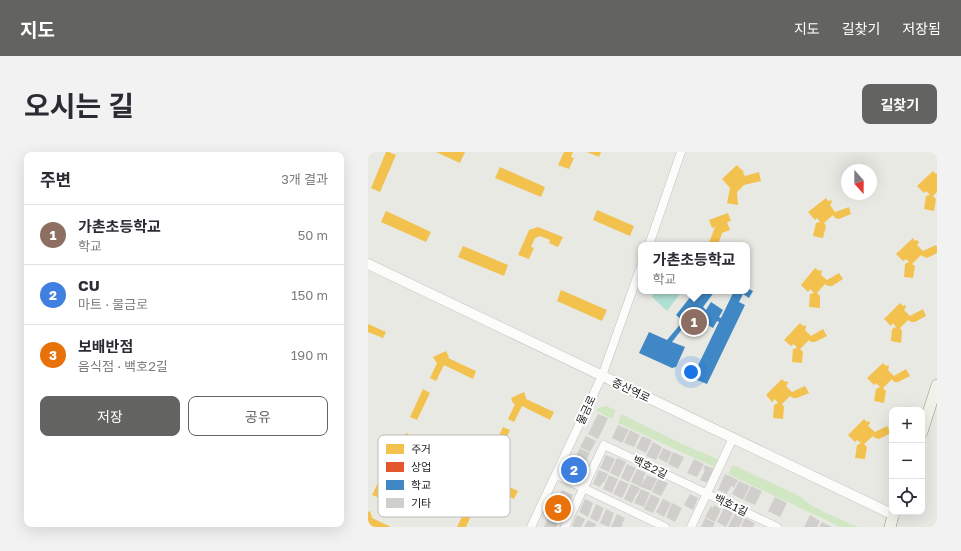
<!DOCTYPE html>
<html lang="ko">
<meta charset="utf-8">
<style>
:root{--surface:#fff;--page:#f2f2f3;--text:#2b2b33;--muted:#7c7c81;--line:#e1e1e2;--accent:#636361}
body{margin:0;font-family:"Golos Text","Noto Sans KR",sans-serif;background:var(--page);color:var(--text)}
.controls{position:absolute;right:12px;bottom:12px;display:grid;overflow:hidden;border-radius:8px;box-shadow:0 4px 16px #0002}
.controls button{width:36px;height:36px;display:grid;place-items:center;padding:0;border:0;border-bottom:1px solid var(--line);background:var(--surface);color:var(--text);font:20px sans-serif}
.compass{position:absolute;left:473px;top:12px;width:36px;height:36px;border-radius:50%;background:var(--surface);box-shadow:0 4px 16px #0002;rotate:159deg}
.you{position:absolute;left:323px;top:220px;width:14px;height:14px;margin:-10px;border:3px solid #fff;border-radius:50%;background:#1a73e8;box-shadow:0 0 0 6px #1a73e833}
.badge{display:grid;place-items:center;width:26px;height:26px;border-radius:50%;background:var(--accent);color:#fff;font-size:13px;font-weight:700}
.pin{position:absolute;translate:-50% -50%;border:2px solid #fff;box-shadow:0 1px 4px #0006}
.popup{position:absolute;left:270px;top:90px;width:112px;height:52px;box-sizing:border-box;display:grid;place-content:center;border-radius:8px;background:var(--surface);filter:drop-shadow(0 1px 3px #0005);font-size:13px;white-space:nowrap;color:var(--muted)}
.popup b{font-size:15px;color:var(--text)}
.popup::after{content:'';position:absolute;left:50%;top:100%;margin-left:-8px;border:8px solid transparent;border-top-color:var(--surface)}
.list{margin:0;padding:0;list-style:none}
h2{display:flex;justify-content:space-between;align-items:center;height:52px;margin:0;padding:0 16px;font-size:17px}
h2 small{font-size:13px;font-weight:400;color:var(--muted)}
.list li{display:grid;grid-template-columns:26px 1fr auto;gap:12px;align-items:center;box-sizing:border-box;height:60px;padding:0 16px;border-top:1px solid var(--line)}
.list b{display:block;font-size:15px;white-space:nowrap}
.list p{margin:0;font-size:13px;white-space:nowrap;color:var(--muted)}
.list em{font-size:13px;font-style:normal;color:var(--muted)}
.actions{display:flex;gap:8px;padding:12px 16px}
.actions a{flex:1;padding:9px 0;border:1px solid var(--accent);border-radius:8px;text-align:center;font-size:14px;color:var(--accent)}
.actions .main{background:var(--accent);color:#fff}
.icon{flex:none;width:22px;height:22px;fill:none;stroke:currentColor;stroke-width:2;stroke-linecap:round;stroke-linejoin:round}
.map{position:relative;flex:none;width:569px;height:375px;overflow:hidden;border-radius:8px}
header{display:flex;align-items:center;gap:24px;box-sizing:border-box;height:56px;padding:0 20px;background:var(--accent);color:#fff}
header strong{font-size:19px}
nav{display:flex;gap:22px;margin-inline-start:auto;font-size:14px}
.intro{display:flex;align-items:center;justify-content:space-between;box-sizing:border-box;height:96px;padding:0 24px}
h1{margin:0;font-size:28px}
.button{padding:10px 18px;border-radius:8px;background:var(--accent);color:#fff;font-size:14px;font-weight:700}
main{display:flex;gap:24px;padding:0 24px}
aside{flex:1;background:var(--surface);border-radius:8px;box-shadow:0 4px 16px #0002}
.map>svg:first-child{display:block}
.grass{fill:#d1e7c3}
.pitch{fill:#b0e0d2}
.homes{fill:#f2c14e}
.shops{fill:#e4572e}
.schools{fill:#3f88c5}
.building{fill:#d0cfcb}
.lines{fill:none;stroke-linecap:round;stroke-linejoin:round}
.minor-casing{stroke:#c2c2c0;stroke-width:9}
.tertiary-casing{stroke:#c2c2c0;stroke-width:11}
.secondary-casing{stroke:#8d927d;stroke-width:12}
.minor{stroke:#fcfcfb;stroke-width:8}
.tertiary{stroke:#fcfcfb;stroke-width:10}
.secondary{stroke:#f0f2e8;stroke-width:11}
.labels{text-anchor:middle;stroke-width:4;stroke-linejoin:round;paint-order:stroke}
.street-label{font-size:11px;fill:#1b1b1b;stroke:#fff}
.key{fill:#fff;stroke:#bbb;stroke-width:1}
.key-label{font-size:11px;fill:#1b1b1b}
</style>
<header>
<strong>지도</strong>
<nav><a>지도</a><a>길찾기</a><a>저장됨</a></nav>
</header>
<div class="intro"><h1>오시는 길</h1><a class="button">길찾기</a></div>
<main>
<aside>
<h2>주변<small>3개 결과</small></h2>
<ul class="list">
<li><span class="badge" style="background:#8d6e63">1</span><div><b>가촌초등학교</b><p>학교</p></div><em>50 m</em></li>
<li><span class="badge" style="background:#3f7fe0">2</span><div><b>CU</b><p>마트 · 물금로</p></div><em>150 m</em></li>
<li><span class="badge" style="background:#e8710a">3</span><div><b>보배반점</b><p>음식점 · 백호2길</p></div><em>190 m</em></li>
</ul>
<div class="actions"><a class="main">저장</a><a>공유</a></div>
</aside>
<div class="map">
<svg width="569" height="375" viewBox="0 0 569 375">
<rect width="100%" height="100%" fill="#e9e9e4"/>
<path class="grass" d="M238 254 248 258 244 267 228 259 230 256Z
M253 262 314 292 350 307 346 315 250 271Z
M365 313 432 344C448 359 470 366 490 375H473L360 322Z"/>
<path class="pitch" d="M286 139H314L299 159 284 145Z"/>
<path class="homes" d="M18 0H21L28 3 12 40 3 36Z
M68 0H97L92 11Z
M196 0H205L203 5 206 6 201 17 190 13Z
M219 0H233L231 5Z
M369 13 376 20 375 21 377 24 391 20 393 29 376 33 369 40 370 53 359 51 362 36 354 27Z
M132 15 177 35 173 45 127 26Z
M565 19 568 22 569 21V40L565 44 568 47 566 59 556 57 558 44 562 43 558 39 556 41 549 34Z
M458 46 460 49 463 48 464 50 462 53 467 60 481 55 483 62 471 67 467 66 465 63 456 71 458 74 455 86 445 84 448 71 452 70 449 66 447 68 440 60Z
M229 58 266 74 262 84 225 68Z
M18 59 63 80 58 90 13 70Z
M360 61 363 69 359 70 362 78 354 81 350 93 341 91 347 75 344 76 341 68Z
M170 75 195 85 190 95 181 91 182 88 172 84 167 86 163 95 166 96 161 107 150 103 161 78Z
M545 86 547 89 549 88 551 90 549 93 555 99 568 93 569 95V101L559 106 556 105 553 103 544 112 547 114 545 126 536 125 537 112 541 110 538 107 535 109 528 102Z
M95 94 140 113 136 124 90 105Z
M447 116 451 119 452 118 454 119 453 123 459 128 471 121 475 127 464 134H460L457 132 449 141 452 144V156L441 155 442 142 446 141 442 137 440 140 433 133Z
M193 138 239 158 234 169 189 149Z
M532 151 535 154 537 153 538 155 536 158 542 164 555 157 558 164 547 170H543L540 168 532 176 534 179 533 191 523 189 524 177 528 175 525 171 523 174 516 167Z
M432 171 435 174 437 173 438 175 437 178 443 184 455 177 459 184 447 190H443L441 188 432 197 435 200 434 211 424 210 425 197 429 196 426 192 423 194 416 188Z
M0 172 18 180 15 186 0 180Z
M78 199 81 205 80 206 108 219 105 227 76 213 68 229 62 226 69 211 68 210 65 205Z
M515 211 518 214 520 213 521 214 520 218 526 224 538 217 542 224 530 230H526L524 227 515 236 518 239 516 251 506 249 508 237 512 235 508 231 506 233 499 226Z
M414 227 417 230 419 229 420 231 418 234 424 240 437 234 441 241 429 246H425L422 244 414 252 416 255 415 267 405 266 406 253 410 251 407 247 404 250 398 243Z
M55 237 62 241 49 268 42 265Z
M156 240 158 246V247L186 260 182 268 154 254 146 270 140 267 147 252 145 251 143 246Z
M496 267 499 270 501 269 502 271 500 274 507 280 519 274 523 281 511 287 507 286 505 284 496 292 499 295 497 307 487 306 489 293 493 291 489 288 487 290 480 283Z
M135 275 142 278 129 306 122 302Z
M40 281 42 286 41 287 70 300 66 308 37 295 30 311 23 308 31 292 29 291 27 286Z
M17 316 25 319 12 346 4 343Z
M120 320 122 325V326L150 339 146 347 117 333 110 350 103 347 111 331 109 330 107 325Z
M99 354 106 357 98 375H89Z
M2 359 4 365V366L23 375H3L0 373V360Z"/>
<path class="shops" d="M206 310 215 314V316L218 318 214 327 203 321 202 318Z
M188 349 198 354 193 366 183 361Z"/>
<path class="schools" d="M379 136 385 139 381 146 375 142 371 150 377 153 339 232 324 226 351 170 349 169 345 176 331 168 336 160 332 158 320 173 318 172 304 190 317 195 308 215 304 216 271 201 281 180 299 188 315 169 308 163 327 139H347L335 155 338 158 343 150 355 158 351 165 353 166 366 139H379Z"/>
<path class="building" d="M230 262 240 266 230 287 220 282Z
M250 273 261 278 254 291 244 286Z
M262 278 272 283 266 295 256 291Z
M218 284 228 289 222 300 212 295Z
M274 284 284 288 278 301 268 296Z
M285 290 294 295 288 308 278 304Z
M212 296 222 301 216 312 206 307Z
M295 296 304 300 299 311 290 306Z
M305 300 316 305 310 317 300 312Z
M238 303 247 307 241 320 232 316Z
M249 306 258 310 251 325 242 321Z
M326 307 336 312 329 325 319 321Z
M259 312 268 316 261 330 253 326Z
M337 313 347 317 340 331 332 328 337 318 335 317Z
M269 317 278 321 275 326 276 327 273 335 263 330Z
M231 318 240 322 236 331 235 330 232 335 225 332Z
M357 322 370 328 366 336 363 334 359 342 350 338Z
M241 323 250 327 244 341 235 337Z
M279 323 289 327 283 339 273 335Z
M290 327 300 331 293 344 284 340Z
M252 328 261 332 254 346 245 342Z
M371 329 382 334 375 348 364 342Z
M263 332 272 336 270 341H269L264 351 256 347Z
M383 334 394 339 387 353 376 348Z
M273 337 282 341 276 355 266 351Z
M194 338 205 343 200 353 189 347Z
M283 342 292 347 285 361 276 357Z
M322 342 330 346 325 358 316 353Z
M407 345 419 351 412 365 400 359Z
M217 347 225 351 220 365 211 360Z
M295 347 303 351 296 365 288 360Z
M304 351 314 356 307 370 298 365Z
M228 352 236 356 230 370 222 366Z
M346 353 353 357 347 370 337 365 343 354 345 356Z
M356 356 365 361 358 375 349 370Z
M238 357 246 361 241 375 232 371Z
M367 361 376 366 371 375H360Z
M249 362 257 366 254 372H255L253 375H243Z
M209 363 217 367 213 375H205V374H204Z
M442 363 452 369 449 375H436Z
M181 364 191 368 188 375H176Z
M337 366 347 371 345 375H333Z
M377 366 387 371 385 375H373Z
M220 368 228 372 227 375H216Z
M454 370 464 375H451Z"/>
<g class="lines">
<g class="minor-casing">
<path id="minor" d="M281 93 313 0
M188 323 297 375
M163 375 234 224 273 114
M197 375 236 293 409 375
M323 375 365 286"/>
</g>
<g class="tertiary-casing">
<path id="tertiary" d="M0 112 526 363"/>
</g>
<g class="secondary-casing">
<path id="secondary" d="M554 280 569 233
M522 375 526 360"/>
</g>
<use href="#minor" class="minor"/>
<use href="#tertiary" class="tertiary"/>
<use href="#secondary" class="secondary"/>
</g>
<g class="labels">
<g class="street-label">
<text transform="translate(263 238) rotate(25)" y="4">증산역로</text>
<text transform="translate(218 258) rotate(-65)" y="4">물금로</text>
<text transform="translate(282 315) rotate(26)" y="4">백호2길</text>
<text transform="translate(363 353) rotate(25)" y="4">백호1길</text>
</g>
</g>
<rect x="10" y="283" width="132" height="82" rx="6" class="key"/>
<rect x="18" y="292" width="18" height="10" fill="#f2c14e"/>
<rect x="18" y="310" width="18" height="10" fill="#e4572e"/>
<rect x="18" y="328" width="18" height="10" fill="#3f88c5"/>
<rect x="18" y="346" width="18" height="10" fill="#d0cfcb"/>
<g class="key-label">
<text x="43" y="301">주거</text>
<text x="43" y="319">상업</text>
<text x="43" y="337">학교</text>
<text x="43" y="355">기타</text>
</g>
</svg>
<div class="controls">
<button>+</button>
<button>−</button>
<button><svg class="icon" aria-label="locate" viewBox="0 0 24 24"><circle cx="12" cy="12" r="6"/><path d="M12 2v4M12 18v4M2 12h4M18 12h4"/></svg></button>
</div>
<svg class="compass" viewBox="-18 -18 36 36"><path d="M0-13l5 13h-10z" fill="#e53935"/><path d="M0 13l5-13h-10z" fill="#7c7c81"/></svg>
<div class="you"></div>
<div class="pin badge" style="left:326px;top:170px;background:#8d6e63">1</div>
<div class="popup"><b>가촌초등학교</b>학교</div>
<div class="pin badge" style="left:206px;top:318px;background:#3f7fe0">2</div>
<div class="pin badge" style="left:190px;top:356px;background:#e8710a">3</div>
</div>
</main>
